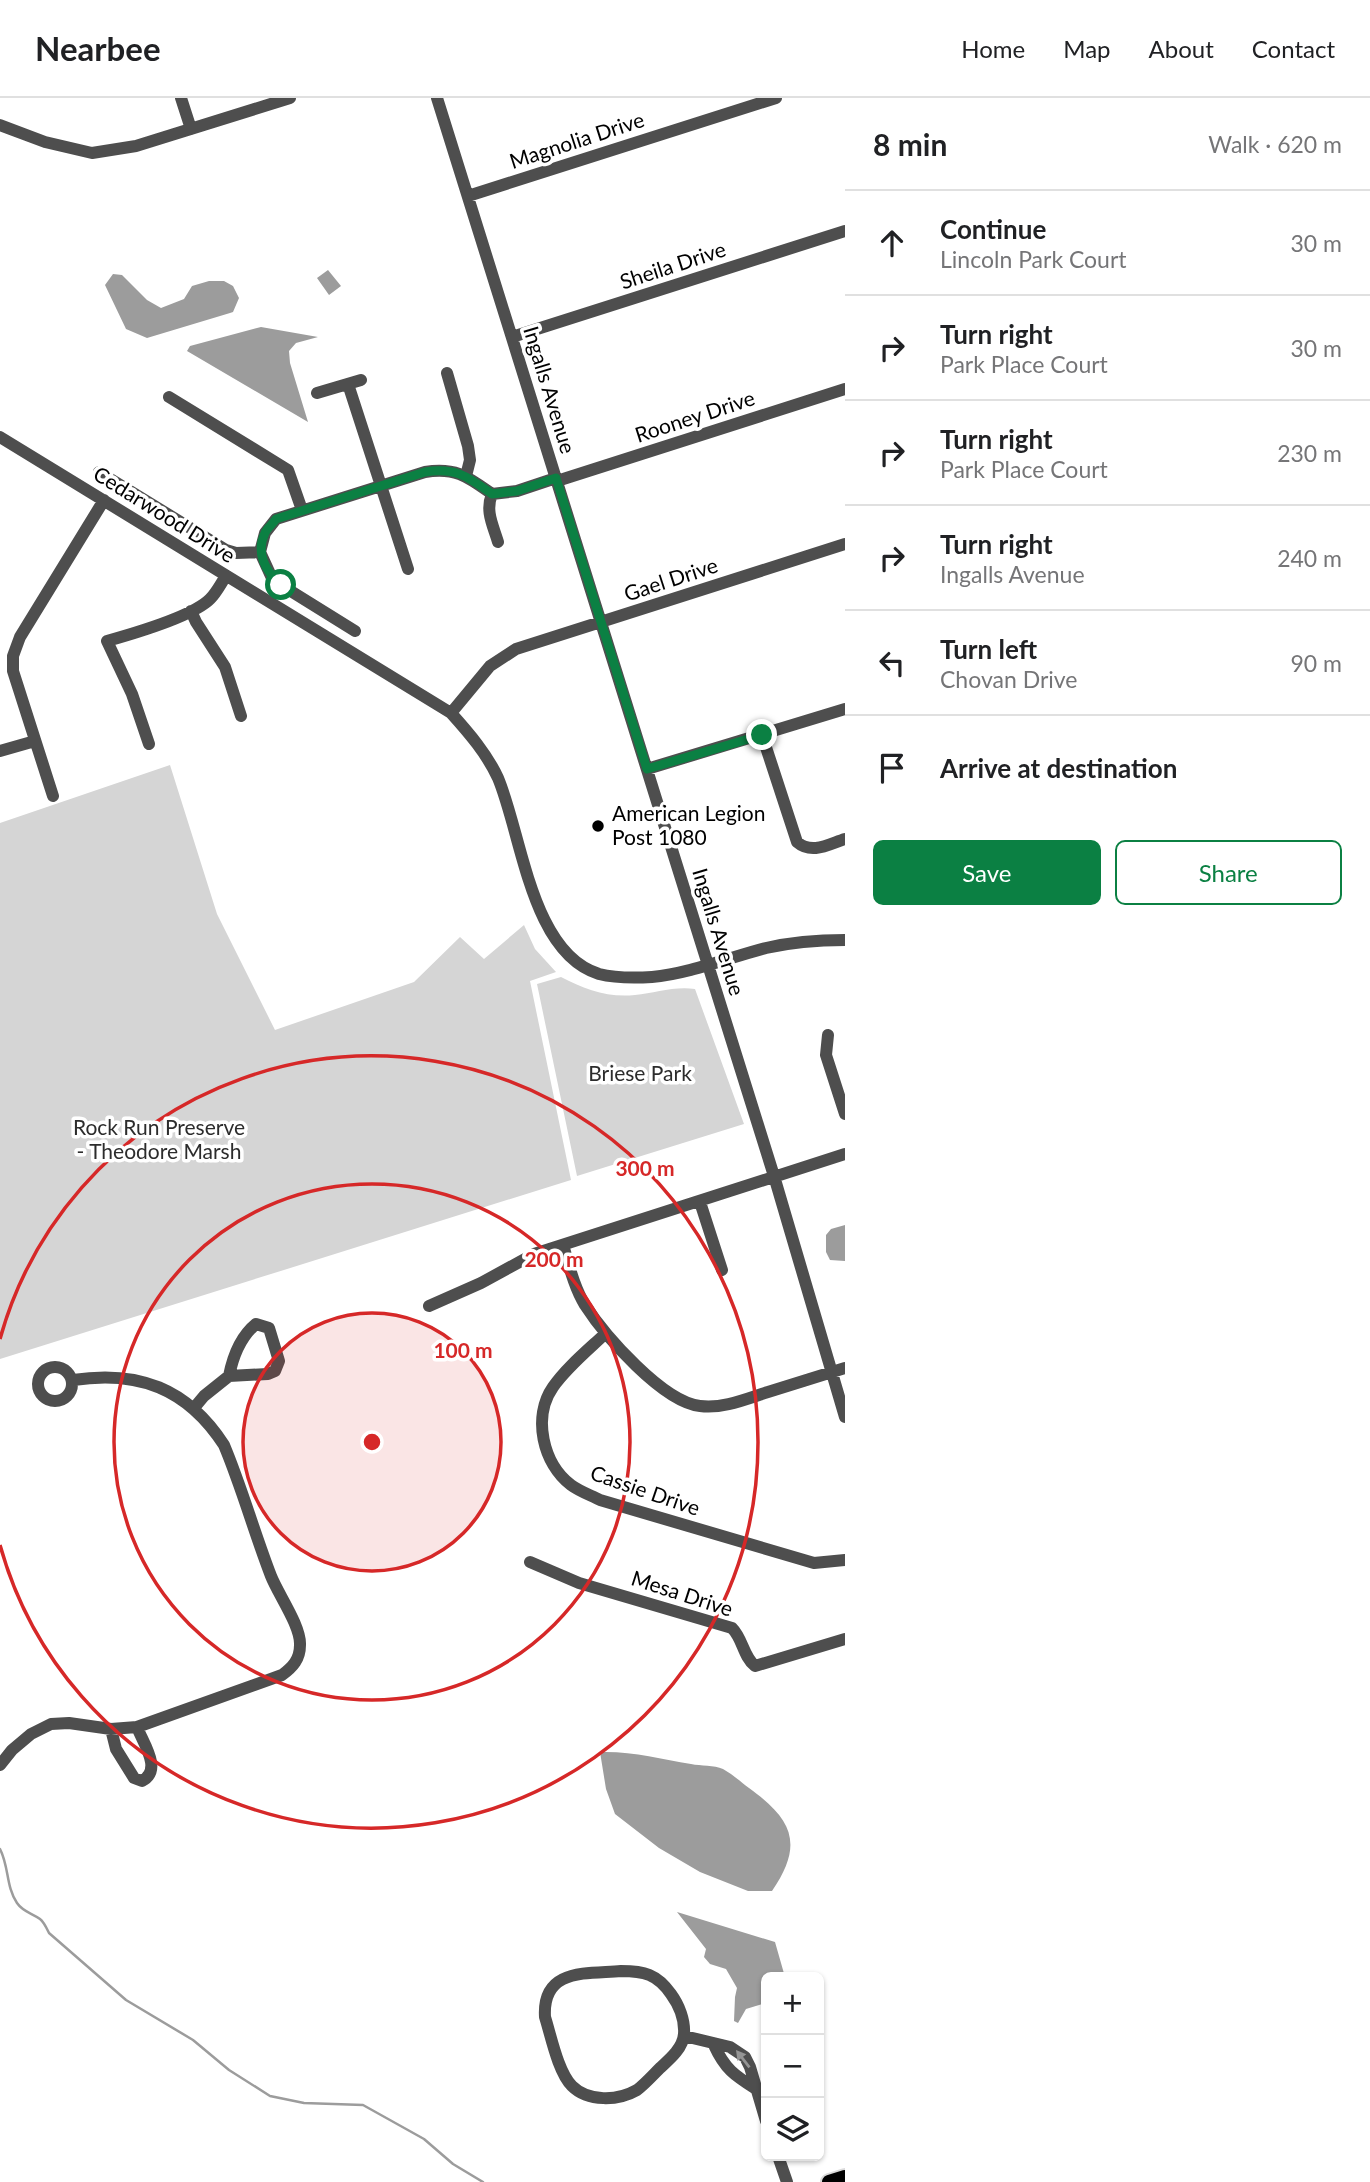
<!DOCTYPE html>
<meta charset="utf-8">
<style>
:root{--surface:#fff;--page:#f2f2f2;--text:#202124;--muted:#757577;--line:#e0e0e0;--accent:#0b8043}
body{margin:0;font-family:Lato,sans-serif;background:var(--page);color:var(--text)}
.controls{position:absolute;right:21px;bottom:21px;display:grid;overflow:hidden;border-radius:10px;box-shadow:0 2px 5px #0004}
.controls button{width:63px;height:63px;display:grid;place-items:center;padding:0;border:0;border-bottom:2px solid var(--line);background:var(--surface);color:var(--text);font:35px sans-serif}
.stop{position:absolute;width:21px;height:21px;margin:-16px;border:5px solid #0b8043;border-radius:50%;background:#fff}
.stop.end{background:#0b8043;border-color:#fff;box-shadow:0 2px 7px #0008}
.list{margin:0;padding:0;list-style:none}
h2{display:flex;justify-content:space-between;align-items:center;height:91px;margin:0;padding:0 28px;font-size:30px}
h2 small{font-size:23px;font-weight:400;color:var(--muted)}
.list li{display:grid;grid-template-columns:46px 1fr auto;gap:21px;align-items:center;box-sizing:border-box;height:105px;padding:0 28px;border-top:2px solid var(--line)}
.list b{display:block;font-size:26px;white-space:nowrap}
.list p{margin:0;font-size:23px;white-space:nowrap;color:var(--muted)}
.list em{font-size:23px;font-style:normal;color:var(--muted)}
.actions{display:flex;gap:14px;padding:21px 28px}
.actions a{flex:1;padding:16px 0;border:2px solid var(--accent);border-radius:10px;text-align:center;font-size:24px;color:var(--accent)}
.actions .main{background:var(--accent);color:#fff}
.icon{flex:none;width:38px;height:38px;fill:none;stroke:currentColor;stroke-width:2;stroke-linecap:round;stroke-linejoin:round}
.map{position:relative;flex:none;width:845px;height:2084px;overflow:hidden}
header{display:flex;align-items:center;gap:42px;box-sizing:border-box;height:98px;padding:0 35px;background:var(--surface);border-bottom:2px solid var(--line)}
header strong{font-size:33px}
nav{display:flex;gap:38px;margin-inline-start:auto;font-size:24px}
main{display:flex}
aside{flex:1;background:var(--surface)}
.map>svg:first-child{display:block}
.green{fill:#d5d5d5}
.water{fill:#9c9c9c}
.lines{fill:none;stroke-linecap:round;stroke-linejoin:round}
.stream{stroke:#9c9c9c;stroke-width:2.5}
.major-casing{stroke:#dbdbdb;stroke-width:18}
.minor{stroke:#4e4e4e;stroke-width:12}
.major{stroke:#000;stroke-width:14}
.oneway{fill:#959595}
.route{stroke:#0b8043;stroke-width:9}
.ring{fill:none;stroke:#d62828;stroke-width:3.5}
.poi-dot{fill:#000;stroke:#fff;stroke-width:2.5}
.labels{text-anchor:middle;stroke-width:7;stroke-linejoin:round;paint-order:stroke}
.street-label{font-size:21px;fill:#000;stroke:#fff}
.poi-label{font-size:21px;fill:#000;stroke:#fff;text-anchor:start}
.park-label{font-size:21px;fill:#2c2c2c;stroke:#fff}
.centre{fill:#d62828;stroke:#fff;stroke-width:3.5}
.ring-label{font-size:21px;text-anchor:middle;font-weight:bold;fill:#d62828;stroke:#fff;stroke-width:7;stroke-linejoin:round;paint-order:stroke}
</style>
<header>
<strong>Nearbee</strong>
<nav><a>Home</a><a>Map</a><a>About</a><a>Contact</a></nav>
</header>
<main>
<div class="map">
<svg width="845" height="2084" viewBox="0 0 845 2084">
<rect width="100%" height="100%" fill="#fff"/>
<path class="green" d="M170 667 217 816 275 932 414 884 460 839 484 861 524 827 535 851 556 874 530 883 571 1082 0 1261V725Z
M561 879C584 891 608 900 635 897 655 895 674 888 695 891L744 1026 577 1078 537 886Z"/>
<path class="water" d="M328 172 341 188 329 197 317 180Z
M113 176 122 177 147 202 161 210 184 201 192 188 209 183H224L233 188 239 200 233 214 230 215 147 240 126 231 105 187Z
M261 229 318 239 296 245 289 253 290 265 308 324 187 253 190 248Z
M845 1127V1163L830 1162 826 1154V1137L831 1131Z
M600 1654C632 1653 661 1661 691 1666 701 1668 714 1667 723 1671 732 1676 741 1684 749 1690 793 1722 804 1746 772 1793H748L700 1774 659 1750 615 1716 606 1691Z
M677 1814 775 1844 785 1879H766V1905L746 1911 738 1925 734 1923 735 1899 737 1890 726 1871 710 1866 704 1859 706 1851Z"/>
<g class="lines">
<path class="stream" d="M0 1751C9 1768 6 1789 17 1805 23 1814 32 1815 40 1821 44 1824 47 1831 49 1835L126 1902 193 1942 229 1972 270 1998 304 2005 363 2007 424 2041 453 2066 483 2084"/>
<g class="major-casing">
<path id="major" d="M829 2084 845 2079"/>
</g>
<path class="minor" d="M181 0 191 31
M437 0 774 1078 845 1319
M0 27 45 44 92 55 136 48 290 0
M468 98 776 0
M512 239 845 133
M447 275 468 348 470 362 466 378
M348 286 408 471
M317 295 361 282
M169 299 288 372 302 412
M0 339 451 615C469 635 487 656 498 680 522 737 531 855 599 876 615 880 636 880 652 879 688 876 731 859 766 850 792 844 818 842 845 842
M99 374 226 452 236 455 260 454
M557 383 845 291
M492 396C485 413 493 427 498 444
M260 454 265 435 276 421 425 374C456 369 468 379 492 396L517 393 556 380
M260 454 271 478 281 487 355 533
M191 513 196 524 225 569 241 618
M451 615 490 568 516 551 845 446
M762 637 797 744C812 757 829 746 845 741
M149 646 132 596 107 543C132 536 192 519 210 501 217 494 221 485 226 478
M0 653 35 643
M647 671 845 611
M53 698 13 573V558L20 539 104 402
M828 937 826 957 845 1016
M700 1104 722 1172
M563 1147C569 1167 574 1189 585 1207 605 1238 663 1304 700 1308 723 1311 746 1301 768 1294 794 1286 819 1278 845 1270
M429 1208 481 1185 534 1156 845 1056
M606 1235C588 1252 567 1269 553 1289 532 1319 543 1366 571 1387 579 1393 590 1397 600 1402L814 1465 845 1462
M38 1286a17 17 0 1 1 34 0a17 17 0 1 1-34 0Z
M194 1310 204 1298 229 1278 268 1276 275 1273 279 1263 269 1230 256 1226C240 1239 233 1258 229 1278
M530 1464 579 1485 732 1530C743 1541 743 1558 755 1568L845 1541
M111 1631 116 1651 134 1680 142 1683C163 1672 143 1645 137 1629
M0 1667 12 1652 31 1636 51 1626 69 1625 111 1631 137 1629 282 1577C293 1569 300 1561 300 1547 301 1528 278 1496 271 1478 254 1434 242 1390 224 1347 187 1290 138 1272 73 1282
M621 1873C644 1873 657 1876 671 1896 679 1907 685 1922 684 1936 683 1950 670 1961 660 1970 653 1977 645 1986 637 1992 618 2003 588 2004 572 1988 558 1974 551 1938 545 1919 542 1870 586 1876 621 1873Z
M684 1938 730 1949 745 1959 750 1969 766 2023
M714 1947C725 1971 734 1977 756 1991
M778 2058 787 2084"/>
<use href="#major" class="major"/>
</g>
<defs><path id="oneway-solid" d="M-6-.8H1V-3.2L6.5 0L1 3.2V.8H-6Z" transform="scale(1.75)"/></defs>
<use class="oneway" href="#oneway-solid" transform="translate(743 1961) rotate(-128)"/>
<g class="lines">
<path class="route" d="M281 487C266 474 255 455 265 435 267 430 273 426 276 421L425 374C456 369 468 379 492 396L517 393 556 380 647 671 762 637"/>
</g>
<circle cx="372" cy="1344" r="129" fill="#d62828" fill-opacity=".12"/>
<g class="ring">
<circle cx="372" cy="1344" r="129"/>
<circle cx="372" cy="1344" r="258"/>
<path d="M0 1241A386 386 0 1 1 0 1447"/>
</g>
<circle class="poi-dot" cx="598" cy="728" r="7"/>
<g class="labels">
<g class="street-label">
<text transform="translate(577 43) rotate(-18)" y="7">Magnolia Drive</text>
<text transform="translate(673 168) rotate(-18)" y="7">Sheila Drive</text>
<text transform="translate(549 292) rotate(73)" y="7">Ingalls Avenue</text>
<text transform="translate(695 319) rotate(-18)" y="7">Rooney Drive</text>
<text transform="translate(164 417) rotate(32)" y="7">Cedarwood Drive</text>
<text transform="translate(671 482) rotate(-18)" y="7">Gael Drive</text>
<text transform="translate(718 834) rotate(73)" y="7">Ingalls Avenue</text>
<text transform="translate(645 1393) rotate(19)" y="7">Cassie Drive</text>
<text transform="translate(682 1496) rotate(18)" y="7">Mesa Drive</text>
</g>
<g class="poi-label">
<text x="612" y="723">American Legion<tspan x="612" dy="24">Post 1080</tspan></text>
</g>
<g class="park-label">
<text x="640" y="983">Briese Park</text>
<text x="159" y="1037">Rock Run Preserve<tspan x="159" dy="24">- Theodore Marsh</tspan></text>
</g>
</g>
<circle cx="372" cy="1344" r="10" class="centre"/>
<g class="ring-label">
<text x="645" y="1078">300 m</text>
<text x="554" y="1169">200 m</text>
<text x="463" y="1260">100 m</text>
</g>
</svg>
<div class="controls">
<button>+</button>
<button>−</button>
<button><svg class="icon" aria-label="layers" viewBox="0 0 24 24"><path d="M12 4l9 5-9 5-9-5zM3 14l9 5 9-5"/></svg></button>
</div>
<div class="stop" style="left:281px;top:487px"></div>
<div class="stop end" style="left:762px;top:637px"></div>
</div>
<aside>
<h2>8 min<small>Walk · 620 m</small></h2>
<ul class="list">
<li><svg class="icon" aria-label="ahead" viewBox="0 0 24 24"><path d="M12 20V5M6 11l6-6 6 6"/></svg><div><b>Continue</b><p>Lincoln Park Court</p></div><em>30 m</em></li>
<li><svg class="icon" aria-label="right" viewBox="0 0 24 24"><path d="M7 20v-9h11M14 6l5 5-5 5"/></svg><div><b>Turn right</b><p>Park Place Court</p></div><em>30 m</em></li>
<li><svg class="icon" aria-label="right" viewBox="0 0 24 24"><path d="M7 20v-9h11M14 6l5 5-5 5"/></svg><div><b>Turn right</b><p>Park Place Court</p></div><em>230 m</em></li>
<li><svg class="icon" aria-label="right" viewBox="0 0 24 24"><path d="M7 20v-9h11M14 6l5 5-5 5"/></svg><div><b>Turn right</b><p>Ingalls Avenue</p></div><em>240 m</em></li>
<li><svg class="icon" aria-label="left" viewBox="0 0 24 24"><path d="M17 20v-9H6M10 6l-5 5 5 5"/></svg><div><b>Turn left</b><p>Chovan Drive</p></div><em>90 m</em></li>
<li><svg class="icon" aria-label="arrive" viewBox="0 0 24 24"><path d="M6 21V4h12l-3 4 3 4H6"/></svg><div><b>Arrive at destination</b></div></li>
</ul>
<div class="actions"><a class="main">Save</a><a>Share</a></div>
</aside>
</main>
